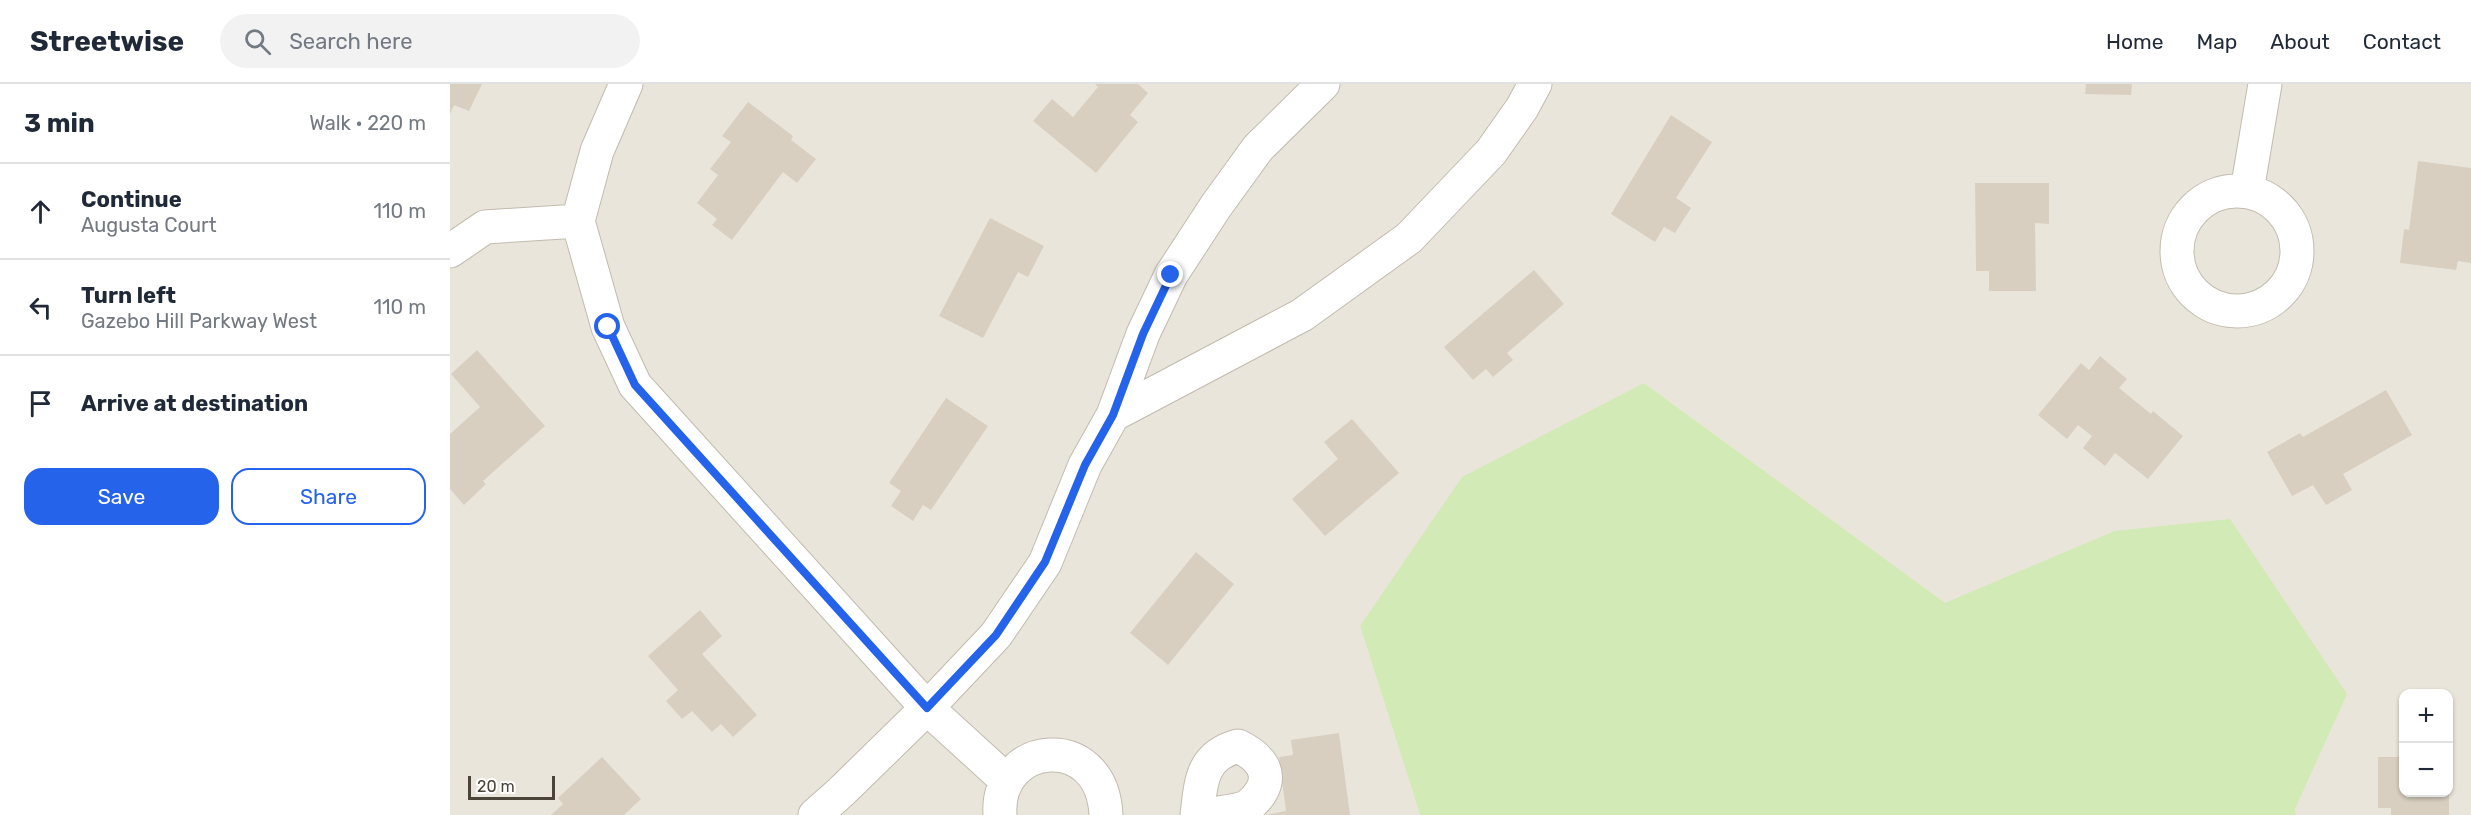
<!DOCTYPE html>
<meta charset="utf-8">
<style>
:root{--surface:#fff;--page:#f2f2f3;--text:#1f2937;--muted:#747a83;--line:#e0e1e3;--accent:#2563eb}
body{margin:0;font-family:Rubik,sans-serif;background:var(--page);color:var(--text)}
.controls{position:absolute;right:18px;bottom:18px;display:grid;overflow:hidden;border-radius:12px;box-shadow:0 2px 4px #0004}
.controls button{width:54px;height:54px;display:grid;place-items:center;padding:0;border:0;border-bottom:2px solid var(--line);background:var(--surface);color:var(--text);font:30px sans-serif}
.scale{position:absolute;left:18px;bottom:15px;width:87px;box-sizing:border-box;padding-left:6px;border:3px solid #4b4439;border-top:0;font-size:16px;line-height:21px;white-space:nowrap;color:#4b4439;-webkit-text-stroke:4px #fff;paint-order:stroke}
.stop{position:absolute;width:18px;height:18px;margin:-14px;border:4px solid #2563eb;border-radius:50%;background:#fff}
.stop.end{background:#2563eb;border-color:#fff;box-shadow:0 2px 6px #0008}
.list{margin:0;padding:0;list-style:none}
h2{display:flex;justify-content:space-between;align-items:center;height:78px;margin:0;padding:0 24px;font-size:26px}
h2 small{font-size:20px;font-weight:400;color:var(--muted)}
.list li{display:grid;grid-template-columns:39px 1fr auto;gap:18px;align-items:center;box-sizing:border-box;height:96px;padding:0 24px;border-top:2px solid var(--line)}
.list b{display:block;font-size:22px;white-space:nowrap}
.list p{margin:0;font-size:20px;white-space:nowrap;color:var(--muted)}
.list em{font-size:20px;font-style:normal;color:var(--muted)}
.actions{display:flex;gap:12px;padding:18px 24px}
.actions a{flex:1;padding:14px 0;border:2px solid var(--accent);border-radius:18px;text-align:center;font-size:21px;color:var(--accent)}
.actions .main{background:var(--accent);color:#fff}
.icon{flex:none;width:33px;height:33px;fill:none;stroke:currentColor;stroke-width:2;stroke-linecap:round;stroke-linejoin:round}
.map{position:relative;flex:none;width:2021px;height:731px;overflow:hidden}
header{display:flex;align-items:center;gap:36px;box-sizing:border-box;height:84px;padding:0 30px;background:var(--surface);border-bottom:2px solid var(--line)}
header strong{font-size:28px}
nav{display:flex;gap:33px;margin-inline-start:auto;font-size:21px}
.search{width:420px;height:54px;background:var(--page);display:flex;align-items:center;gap:15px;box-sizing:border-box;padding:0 21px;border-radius:33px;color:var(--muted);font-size:22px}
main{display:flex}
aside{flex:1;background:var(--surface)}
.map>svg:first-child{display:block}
.residential{fill:#eae5da;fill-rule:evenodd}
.green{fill:#d2eab5}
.building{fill:#d8cfc1}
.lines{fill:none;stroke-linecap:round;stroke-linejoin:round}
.street-casing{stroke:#c2bbae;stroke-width:35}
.street{stroke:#fff;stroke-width:33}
.route{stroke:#2563eb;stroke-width:8}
</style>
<header>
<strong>Streetwise</strong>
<div class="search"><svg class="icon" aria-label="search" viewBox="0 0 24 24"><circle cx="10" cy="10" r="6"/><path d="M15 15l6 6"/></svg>Search here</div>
<nav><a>Home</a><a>Map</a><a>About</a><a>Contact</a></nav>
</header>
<main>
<aside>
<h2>3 min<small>Walk · 220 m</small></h2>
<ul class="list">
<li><svg class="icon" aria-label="ahead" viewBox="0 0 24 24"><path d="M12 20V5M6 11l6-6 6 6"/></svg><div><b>Continue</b><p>Augusta Court</p></div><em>110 m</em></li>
<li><svg class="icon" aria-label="left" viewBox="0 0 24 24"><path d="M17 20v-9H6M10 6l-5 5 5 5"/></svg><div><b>Turn left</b><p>Gazebo Hill Parkway West</p></div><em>110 m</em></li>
<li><svg class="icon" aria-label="arrive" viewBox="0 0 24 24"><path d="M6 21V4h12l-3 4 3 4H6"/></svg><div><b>Arrive at destination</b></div></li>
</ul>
<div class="actions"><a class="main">Save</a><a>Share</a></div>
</aside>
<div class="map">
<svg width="2021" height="731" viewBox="0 0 2021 731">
<rect width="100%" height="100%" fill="#f6f3ec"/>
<path class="residential" d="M0 0H2021V731H1846L1845 725 1664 447 1495 520 1194 299 910 542 970 731H0ZM1954 610H1998V708H1954Z"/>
<path class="green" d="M1194 299 1495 519 1664 447 1780 435 1897 610 1845 725 1846 731H970L910 542 1012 393Z"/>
<path class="building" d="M0 0H32L19 27 4 21 0 30Z
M645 0H688L698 9 680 31 688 38 646 89 583 37 602 15 623 33 648 3Z
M1636 0H1682L1681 11 1635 10Z
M298 18 343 52 341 56 366 75 347 99 333 88 282 156 262 141 267 135 247 119 268 91 260 85 281 58 272 52Z
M1221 31 1262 58 1226 114 1241 124 1225 149 1214 143 1205 158 1161 130Z
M1968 77 2021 84V179L2008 177 2006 186 1950 179 1954 145 1959 146Z
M1525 99H1599V140L1585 139 1586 207H1539V187H1526Z
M540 134 594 162 578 193 568 188 533 254 489 232Z
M1084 186 1114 220 1057 269 1063 276 1043 293 1036 285 1023 296 994 263Z
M27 266 95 342 33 397 36 400 14 421 0 405V350L30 323 1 290Z
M1650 272 1677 295 1669 304 1701 330 1703 327 1733 352 1698 395 1665 369 1655 382 1633 364 1642 352 1628 341 1617 355 1588 331 1631 279 1639 286Z
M1936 306 1962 351 1893 390 1902 406 1876 421 1863 401 1842 412 1817 368 1850 349 1853 353Z
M496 314 538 342 481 426 473 421 463 437 441 422 451 407 439 399Z
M902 335 949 389 875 452 842 415 888 375 874 358Z
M746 468 784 500 718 581 680 549Z
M250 526 272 552 252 570 307 631 283 653 271 640 262 648 242 627 232 635 216 617 228 606 198 572Z
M889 649 900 731H816L836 727 829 673 843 671 841 656Z
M152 673 191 715 174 731H101L113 720 108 714Z
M1928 673H1954V708H1999V731H1941V724H1928Z"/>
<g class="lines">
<g class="street-casing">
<path id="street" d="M176 0 147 67 128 137 158 243 185 301 477 624 556 696
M1797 107 1815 0
M1727 167a60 60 0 1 1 120 0a60 60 0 1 1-120 0Z
M0 167 35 143 128 137
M663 331 852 231 959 154 1041 68 1072 24 1085 0
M365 731 391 708 477 624 546 551 595 479 635 381 663 331 693 250 721 191 766 122 808 64 873 0
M550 731C545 657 652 645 656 731
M747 731C751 698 751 672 788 662 807 671 824 687 811 708 808 713 802 719 798 722 787 728 769 728 756 731"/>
</g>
<use href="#street" class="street"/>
</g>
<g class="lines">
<path class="route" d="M158 243 185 301 477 624 546 551 595 478 635 381 663 331 693 250 721 191"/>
</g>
</svg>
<div class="controls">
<button>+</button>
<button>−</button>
</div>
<div class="scale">20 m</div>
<div class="stop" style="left:158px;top:243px"></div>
<div class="stop end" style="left:721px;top:191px"></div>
</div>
</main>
